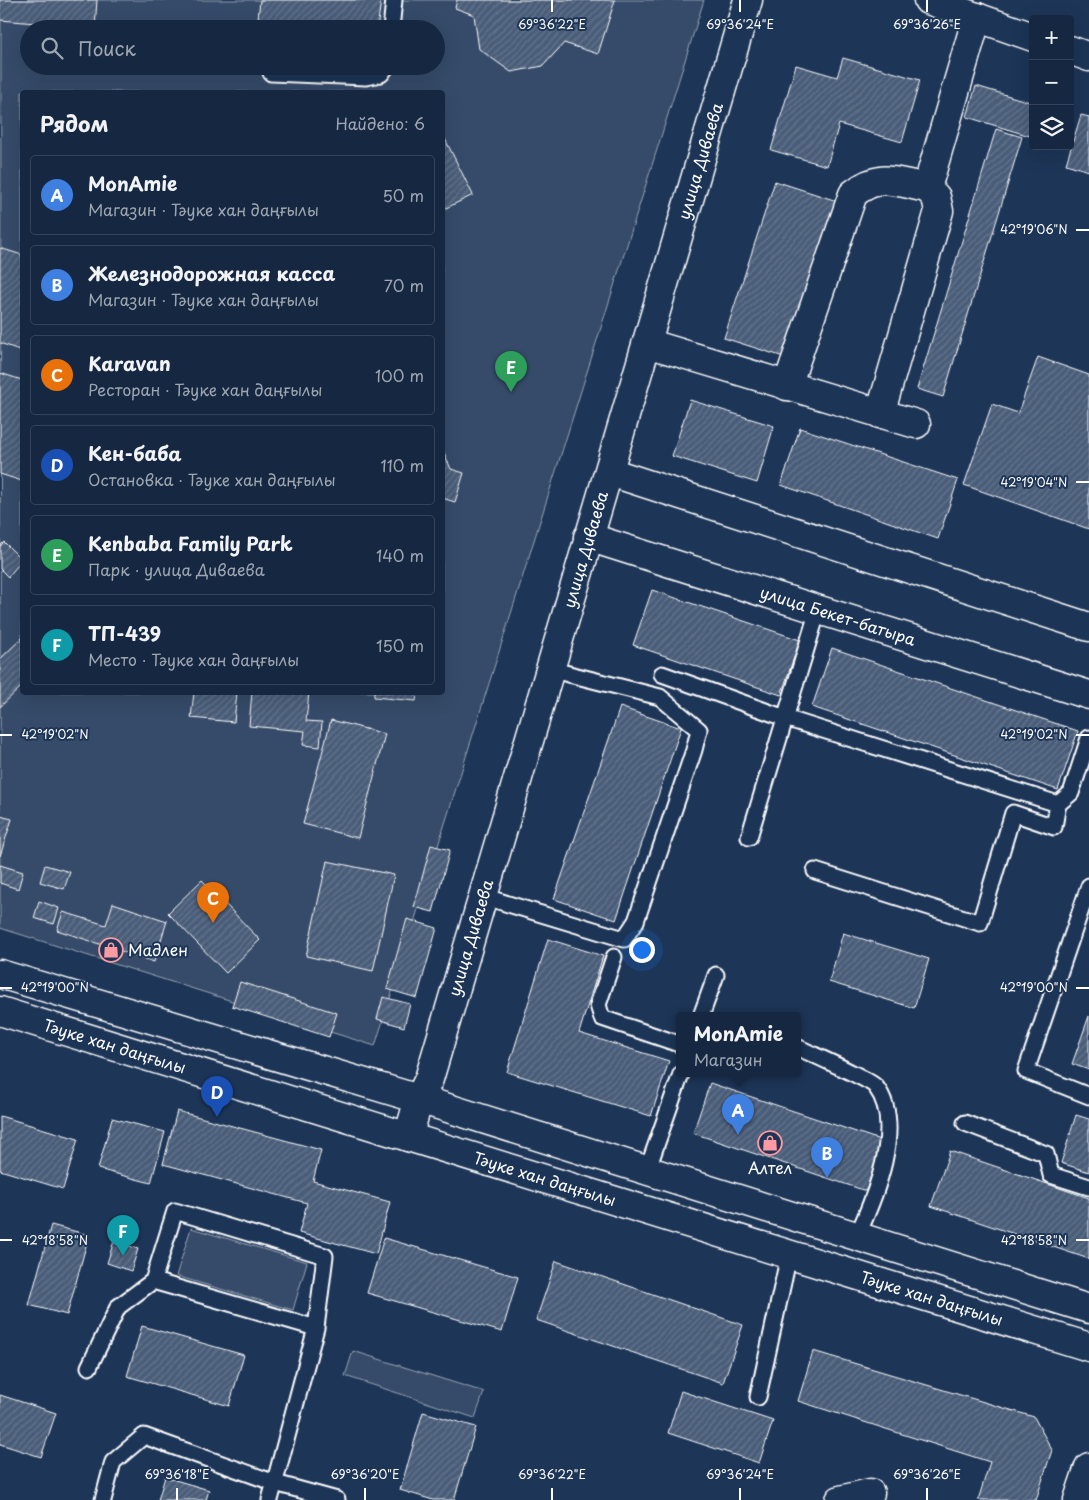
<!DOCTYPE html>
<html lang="ru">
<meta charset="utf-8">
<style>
:root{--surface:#162841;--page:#1f3048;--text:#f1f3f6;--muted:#9ea6b1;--line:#35445a;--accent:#8abfa5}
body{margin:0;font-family:"Playpen Sans",sans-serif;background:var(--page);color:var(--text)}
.controls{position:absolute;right:15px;top:15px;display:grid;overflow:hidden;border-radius:5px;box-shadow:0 5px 20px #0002}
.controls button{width:45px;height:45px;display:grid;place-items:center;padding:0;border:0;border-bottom:1px solid var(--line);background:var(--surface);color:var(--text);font:25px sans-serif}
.you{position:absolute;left:641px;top:949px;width:18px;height:18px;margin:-12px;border:4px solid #fff;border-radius:50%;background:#1a73e8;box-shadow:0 0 0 8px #1a73e833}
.badge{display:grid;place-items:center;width:32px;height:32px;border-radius:50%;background:var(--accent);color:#fff;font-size:16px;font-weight:700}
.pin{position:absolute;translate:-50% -41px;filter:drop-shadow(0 1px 2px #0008)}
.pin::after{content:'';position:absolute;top:26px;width:18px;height:15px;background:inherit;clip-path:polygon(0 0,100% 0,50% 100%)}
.popup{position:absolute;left:676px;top:1012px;width:125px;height:65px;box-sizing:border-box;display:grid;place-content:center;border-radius:5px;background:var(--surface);filter:drop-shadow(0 1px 4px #0005);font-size:16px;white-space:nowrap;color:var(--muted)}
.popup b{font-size:19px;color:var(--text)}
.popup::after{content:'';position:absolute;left:50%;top:100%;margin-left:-10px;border:10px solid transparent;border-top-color:var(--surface)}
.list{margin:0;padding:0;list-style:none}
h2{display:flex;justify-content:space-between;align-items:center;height:65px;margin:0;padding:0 20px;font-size:21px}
h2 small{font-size:16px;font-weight:400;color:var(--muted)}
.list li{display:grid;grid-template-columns:32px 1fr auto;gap:15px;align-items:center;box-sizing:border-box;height:80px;margin:0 10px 10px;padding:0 10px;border:1px solid var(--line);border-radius:5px}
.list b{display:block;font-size:19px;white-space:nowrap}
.list p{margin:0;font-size:16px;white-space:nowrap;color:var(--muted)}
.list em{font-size:16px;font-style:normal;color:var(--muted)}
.icon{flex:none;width:28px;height:28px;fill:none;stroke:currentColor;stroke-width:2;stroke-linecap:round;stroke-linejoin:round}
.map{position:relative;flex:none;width:1089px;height:1500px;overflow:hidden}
.search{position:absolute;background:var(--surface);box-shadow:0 5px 20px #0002;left:20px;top:20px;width:425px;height:55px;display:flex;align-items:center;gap:12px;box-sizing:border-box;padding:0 18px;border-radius:28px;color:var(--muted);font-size:19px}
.panel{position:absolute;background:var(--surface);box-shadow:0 5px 20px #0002;left:20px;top:90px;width:425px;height:605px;border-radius:5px}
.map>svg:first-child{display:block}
.green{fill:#364b69;stroke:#9aa5b4;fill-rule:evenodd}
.building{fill:url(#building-hatch);stroke:#fff}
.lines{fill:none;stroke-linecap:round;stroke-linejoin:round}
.service-casing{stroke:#fff;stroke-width:19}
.minor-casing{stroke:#fff;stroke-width:31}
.tertiary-casing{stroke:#fff;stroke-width:31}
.primary-casing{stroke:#fff;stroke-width:31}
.service{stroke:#1d3557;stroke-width:15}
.minor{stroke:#1d3557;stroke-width:28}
.tertiary{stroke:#1d3557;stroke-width:28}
.primary{stroke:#1d3557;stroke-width:28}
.ticks{fill:none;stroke:#fff;stroke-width:2}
.labels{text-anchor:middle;stroke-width:4;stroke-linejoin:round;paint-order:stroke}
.street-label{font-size:16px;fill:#fff;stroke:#1d3557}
.poi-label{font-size:16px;fill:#fff;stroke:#1d3557;text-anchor:start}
.ticks-label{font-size:12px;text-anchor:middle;fill:#fff;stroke:#1d3557;stroke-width:4;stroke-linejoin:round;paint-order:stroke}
</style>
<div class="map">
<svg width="1089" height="1500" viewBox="0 0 1089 1500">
<defs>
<pattern id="building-hatch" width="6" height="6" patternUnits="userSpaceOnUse" patternTransform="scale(1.25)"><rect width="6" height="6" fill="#4a5d79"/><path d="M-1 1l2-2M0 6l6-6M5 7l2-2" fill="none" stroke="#65758d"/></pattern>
</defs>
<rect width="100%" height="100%" fill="#1d3557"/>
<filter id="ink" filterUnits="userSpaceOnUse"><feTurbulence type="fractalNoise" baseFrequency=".02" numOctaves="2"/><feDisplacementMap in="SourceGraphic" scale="10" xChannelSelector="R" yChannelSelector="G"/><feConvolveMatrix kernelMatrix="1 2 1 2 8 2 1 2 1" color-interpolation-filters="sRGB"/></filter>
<g filter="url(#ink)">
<path class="green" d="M1 0H704L375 1046 0 928ZM29 29H436V66H29ZM22 92H442V692H22Z
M191 1228 307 1262 293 1310 176 1276Z
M353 1351 484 1392 475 1418 345 1376Z"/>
<path class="building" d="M0 0H97L95 28 0 20Z
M260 0H381L377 29H257Z
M457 0H615L598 54 564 43 543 66 511 72 479 49 474 15 455 8Z
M843 58 920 80 902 142 839 124 827 166 771 150 796 65 837 77Z
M976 86 1033 103V137L967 117Z
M1081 115 1089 117V171L1066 164Z
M996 129 1022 137 943 397 917 389Z
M442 133 473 195 442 210Z
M775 181 837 201 787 358 724 338Z
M0 248 22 255V351L0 343Z
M1038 357 1089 375V529L964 485 992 404 1018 413Z
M0 373 22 380V481L0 474Z
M690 400 774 426 757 483 672 456Z
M800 428 958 480 938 539 781 485Z
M442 448 451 469 464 473 455 502 442 498Z
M4 542 22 560 8 577 0 569V546Z
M652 590 800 640 781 695 633 645Z
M22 638V686L0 707V659Z
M832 648 1078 731 1058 790 812 707Z
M194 692H237L234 722 191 718Z
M252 692H309L306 721 322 722 320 747 303 745 305 731 249 726Z
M374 692H417L416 701 374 697Z
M620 707 681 728 616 920 554 899Z
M331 720 385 734 358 838 303 824Z
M0 816 12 819 0 856Z
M431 845 450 850 433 912 414 907Z
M327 861 394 875 373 971 306 956Z
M0 865 23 872 18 889 0 883Z
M45 865 70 872 64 889 40 882Z
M202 880 260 940 226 973 168 913Z
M39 901 59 908 54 924 34 918Z
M113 903 167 921 154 962 57 930 63 912 106 925Z
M407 919 437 928 417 998 387 989Z
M843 933 929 959 914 1008 829 982Z
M548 939 603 956 579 1033 669 1061 651 1116 507 1072Z
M240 982 337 1013 329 1037 232 1006Z
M383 997 410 1004 404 1027 377 1019Z
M1089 1016V1070L1072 1064Z
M710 1083 883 1141 866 1191 693 1133Z
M177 1111 321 1150 313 1181 390 1202 376 1254 299 1233 307 1203 163 1164Z
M1076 1115 1089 1119V1172L1061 1163Z
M0 1116 78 1139 63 1189 0 1170Z
M112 1118 165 1132 151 1183 98 1169Z
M950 1151 1089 1198V1259L931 1206Z
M51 1225 89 1235 67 1315 29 1305Z
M384 1238 518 1277 502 1332 367 1293Z
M114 1241 138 1249 131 1271 107 1263Z
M556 1261 743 1325 723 1383 536 1320Z
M142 1326 244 1355 229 1406 127 1376Z
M813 1351 1034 1417 1052 1450 1036 1500H978L990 1462 798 1401Z
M681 1391 773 1421 759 1463 668 1433Z
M0 1395 56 1413 41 1457 0 1444Z
M423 1412 476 1427 454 1500H433L400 1490Z
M165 1477 209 1490 206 1500H158Z"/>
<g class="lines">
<g class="service-casing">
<path id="service" d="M391 29 394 0
M271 73 366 77 381 74 387 66
M662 674 785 718 1058 804 1071 793 1089 738
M749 837 818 610
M815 871 980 923 1013 813 1054 827 1058 804
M1089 886 1026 1071 1089 1096
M482 896 624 939 636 921 694 750 699 730 660 697 549 669
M614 957 598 1005 602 1018 679 1044
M701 1016 716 975
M797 1047C809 1053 871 1080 876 1087 905 1125 875 1197 857 1236
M965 1123 1046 1154 1051 1175 1089 1187
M647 1171 681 1074
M89 1367 118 1307 153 1281
M758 1397 789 1255
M103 1500 113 1462 144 1436 275 1483 337 1500
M270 1500 316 1328 325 1256 175 1211 153 1281 316 1328"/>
</g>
<g class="minor-casing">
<g id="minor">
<path d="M647 343 916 424"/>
<path d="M787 386 853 194C880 172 895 182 927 188"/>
<path d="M880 414 939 211 936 197 927 188 977 17"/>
<path d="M610 472 1089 627"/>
<path id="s1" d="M588 537 1089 695"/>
<path id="s2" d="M408 1137 419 1099 429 1079 748 0"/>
<path d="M840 1500 870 1493"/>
</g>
</g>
<g class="tertiary-casing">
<path id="tertiary" d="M928 0 1033 37
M1070 50 1089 57
M1078 1500 1089 1467"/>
</g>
<g class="primary-casing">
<g id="primary">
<path d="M0 974 419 1099 1089 1309"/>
<path id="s3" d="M0 1011 1089 1347"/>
</g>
</g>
<use href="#service" class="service"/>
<use href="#minor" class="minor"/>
<use href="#tertiary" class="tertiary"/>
<use href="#primary" class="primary"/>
</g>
</g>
<path class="ticks" d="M552 0V12M740 0V12M927 0V12M1076 230H1089M1076 482H1089M0 735H12M1076 735H1089M0 988H12M1076 988H1089M0 1240H12M1076 1240H1089M177 1488V1500M365 1488V1500M552 1488V1500M740 1488V1500M927 1488V1500"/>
<defs>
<g id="shop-ring" transform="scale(1.25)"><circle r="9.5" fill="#1d3557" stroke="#ff9aa2" stroke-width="1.5"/><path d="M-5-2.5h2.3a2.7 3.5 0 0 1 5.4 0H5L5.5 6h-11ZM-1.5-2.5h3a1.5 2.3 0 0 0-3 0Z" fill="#ff9aa2"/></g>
</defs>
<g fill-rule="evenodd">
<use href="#shop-ring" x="111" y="950"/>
<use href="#shop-ring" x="770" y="1143"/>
</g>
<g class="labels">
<g class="street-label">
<text dy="6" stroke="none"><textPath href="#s2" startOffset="1019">улица Диваева</textPath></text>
<text dy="6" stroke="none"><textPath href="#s2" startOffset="614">улица Диваева</textPath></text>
<text dy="6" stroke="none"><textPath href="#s1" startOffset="262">улица Бекет-батыра</textPath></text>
<text dy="6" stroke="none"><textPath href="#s2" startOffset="209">улица Диваева</textPath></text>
<text dy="6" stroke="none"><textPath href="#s3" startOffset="120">Тәуке хан даңғылы</textPath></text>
<text dy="6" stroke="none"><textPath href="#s3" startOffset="570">Тәуке хан даңғылы</textPath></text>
<text dy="6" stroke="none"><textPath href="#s3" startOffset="975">Тәуке хан даңғылы</textPath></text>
</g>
<g class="poi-label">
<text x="128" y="956">Мадлен</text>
<text x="770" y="1174" text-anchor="middle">Алтел</text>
</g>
</g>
<g class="ticks-label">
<text x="552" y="29">69°36'22"E</text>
<text x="740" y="29">69°36'24"E</text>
<text x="927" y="29">69°36'26"E</text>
<text x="1034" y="234">42°19'06"N</text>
<text x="1034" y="487">42°19'04"N</text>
<text x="55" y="739">42°19'02"N</text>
<text x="1034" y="739">42°19'02"N</text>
<text x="55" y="992">42°19'00"N</text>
<text x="1034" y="992">42°19'00"N</text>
<text x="55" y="1245">42°18'58"N</text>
<text x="1034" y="1245">42°18'58"N</text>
<text x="177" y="1479">69°36'18"E</text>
<text x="365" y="1479">69°36'20"E</text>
<text x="552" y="1479">69°36'22"E</text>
<text x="740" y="1479">69°36'24"E</text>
<text x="927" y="1479">69°36'26"E</text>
</g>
</svg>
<div class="controls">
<button>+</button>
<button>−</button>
<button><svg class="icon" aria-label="layers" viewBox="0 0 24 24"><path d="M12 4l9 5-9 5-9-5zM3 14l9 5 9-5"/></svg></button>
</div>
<div class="you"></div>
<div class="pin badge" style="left:738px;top:1135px;background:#3f7fe0">A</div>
<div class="popup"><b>MonAmie</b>Магазин</div>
<div class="pin badge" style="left:827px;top:1178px;background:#3f7fe0">B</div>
<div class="pin badge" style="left:213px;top:923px;background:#e8710a">C</div>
<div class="pin badge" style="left:217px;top:1117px;background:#1a4fb4">D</div>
<div class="pin badge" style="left:511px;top:392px;background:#2e9e5b">E</div>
<div class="pin badge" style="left:123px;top:1256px;background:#0f9aa8">F</div>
<div class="search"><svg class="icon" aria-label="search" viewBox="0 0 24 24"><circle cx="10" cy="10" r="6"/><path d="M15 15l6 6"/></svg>Поиск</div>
<section class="panel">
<h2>Рядом<small>Найдено: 6</small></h2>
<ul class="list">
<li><span class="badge" style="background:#3f7fe0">A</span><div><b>MonAmie</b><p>Магазин · Тәуке хан даңғылы</p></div><em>50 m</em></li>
<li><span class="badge" style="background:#3f7fe0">B</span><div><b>Железнодорожная касса</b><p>Магазин · Тәуке хан даңғылы</p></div><em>70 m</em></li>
<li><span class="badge" style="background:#e8710a">C</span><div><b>Karavan</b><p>Ресторан · Тәуке хан даңғылы</p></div><em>100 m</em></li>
<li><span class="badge" style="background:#1a4fb4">D</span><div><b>Кен-баба</b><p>Остановка · Тәуке хан даңғылы</p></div><em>110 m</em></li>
<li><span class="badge" style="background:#2e9e5b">E</span><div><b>Kenbaba Family Park</b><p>Парк · улица Диваева</p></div><em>140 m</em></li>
<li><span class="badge" style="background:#0f9aa8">F</span><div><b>ТП-439</b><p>Место · Тәуке хан даңғылы</p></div><em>150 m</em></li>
</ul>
</section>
</div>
